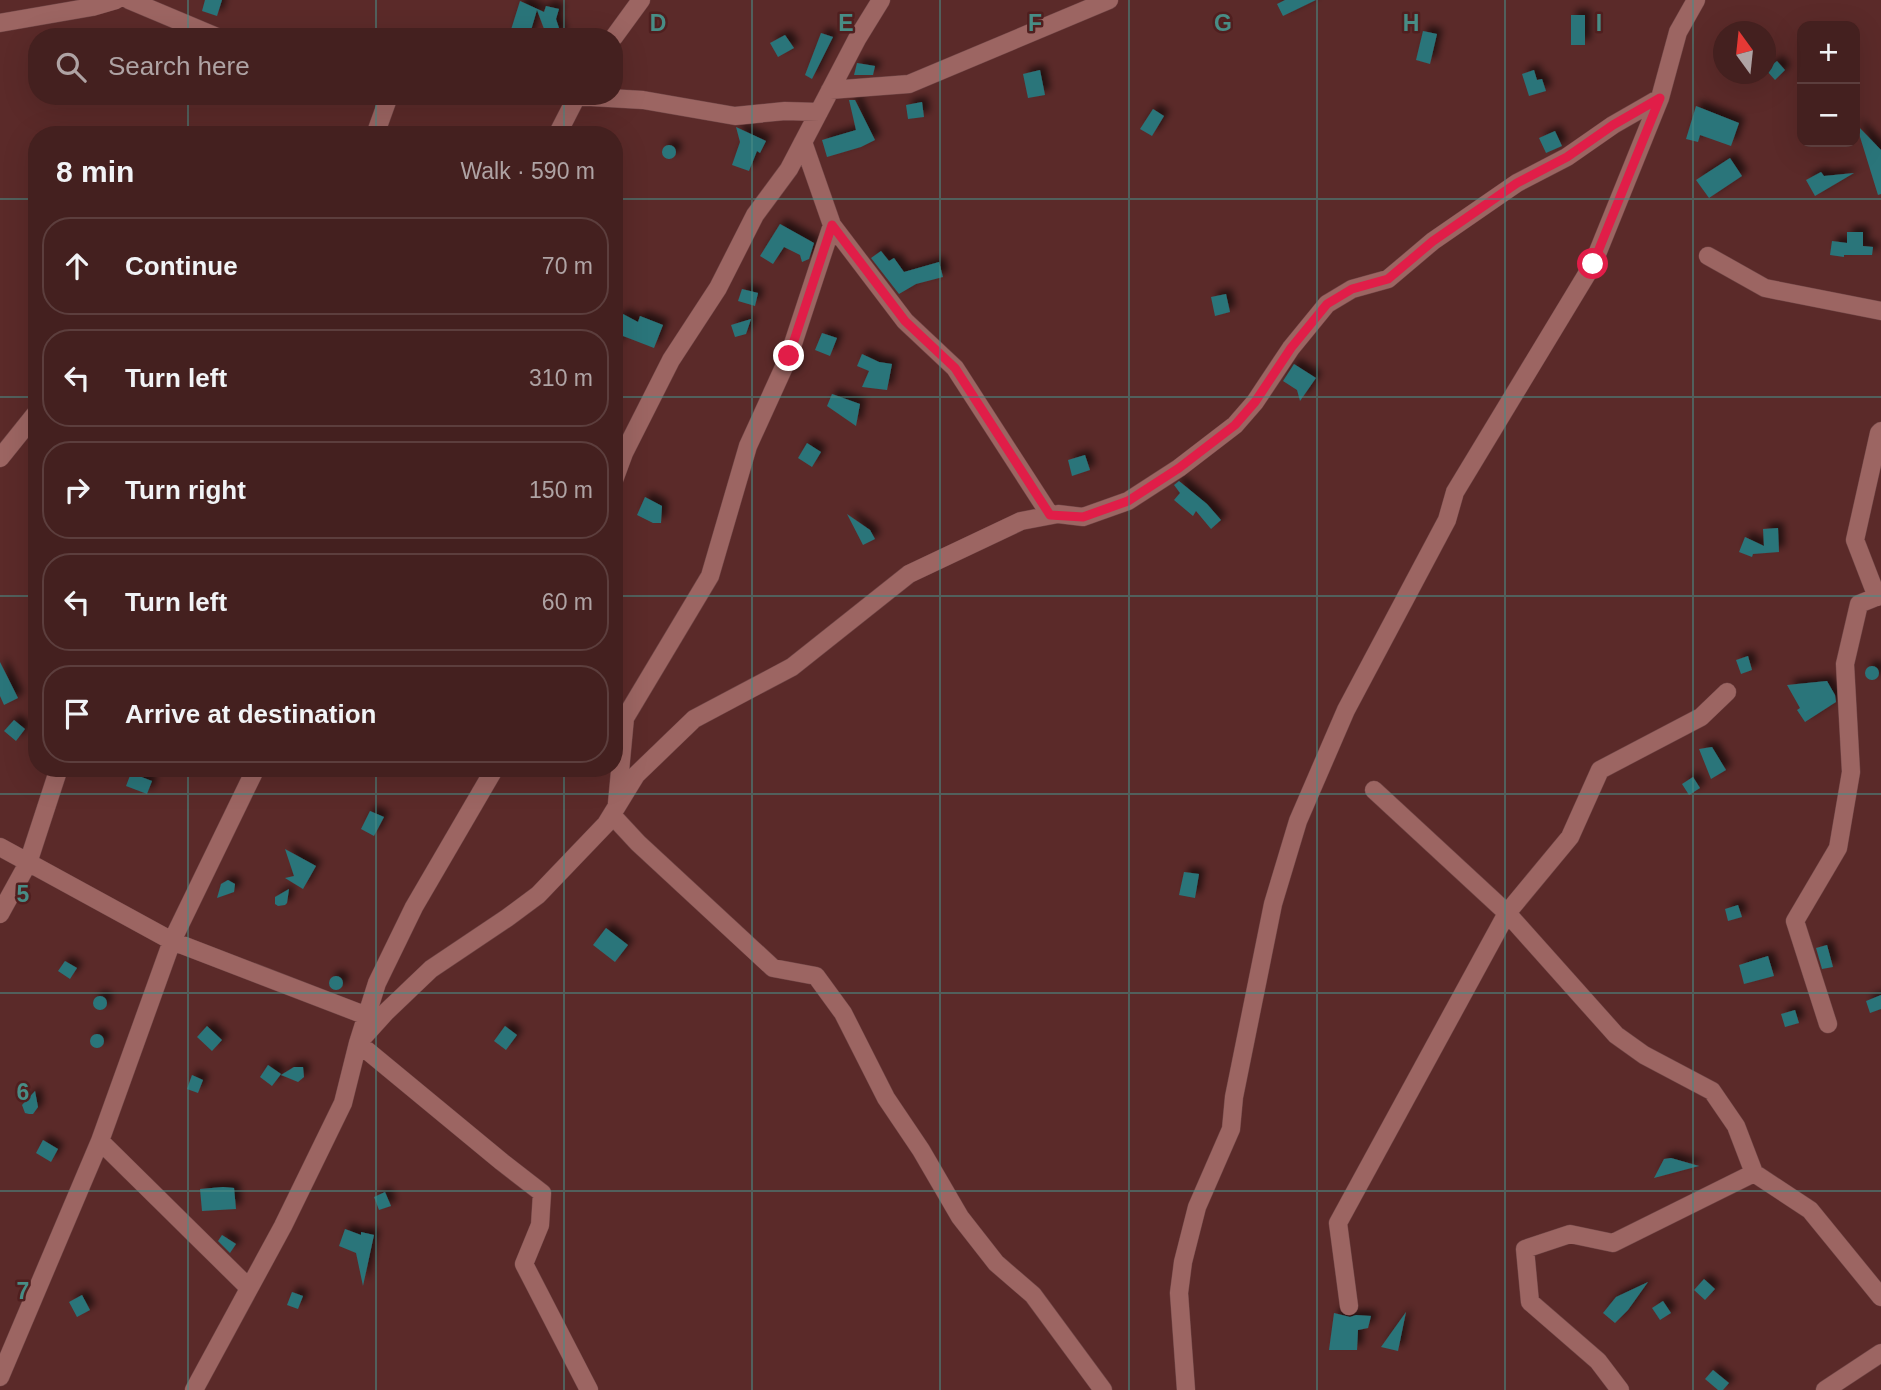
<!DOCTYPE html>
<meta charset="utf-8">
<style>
:root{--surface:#44201f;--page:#4e2d2c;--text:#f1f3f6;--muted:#afa3a4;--line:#5c3e3d}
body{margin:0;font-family:Helvetica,sans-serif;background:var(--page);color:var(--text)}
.controls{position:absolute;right:21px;top:21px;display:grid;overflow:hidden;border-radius:14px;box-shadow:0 7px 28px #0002}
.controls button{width:63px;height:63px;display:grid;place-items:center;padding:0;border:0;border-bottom:2px solid var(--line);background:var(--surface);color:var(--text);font:35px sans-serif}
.compass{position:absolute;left:1713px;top:21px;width:63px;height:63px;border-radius:50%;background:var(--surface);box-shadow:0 7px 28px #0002;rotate:345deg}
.stop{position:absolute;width:21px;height:21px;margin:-16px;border:5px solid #e11d48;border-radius:50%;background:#fff}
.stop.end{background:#e11d48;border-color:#fff;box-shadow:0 2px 7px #0008}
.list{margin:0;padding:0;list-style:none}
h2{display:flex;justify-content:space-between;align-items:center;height:91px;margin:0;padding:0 28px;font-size:30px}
h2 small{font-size:23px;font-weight:400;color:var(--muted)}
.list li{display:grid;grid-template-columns:46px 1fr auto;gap:21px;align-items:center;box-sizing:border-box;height:98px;margin:0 14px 14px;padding:0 14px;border:2px solid var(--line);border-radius:28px}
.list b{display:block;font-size:26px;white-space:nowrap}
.list em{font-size:23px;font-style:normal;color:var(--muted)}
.icon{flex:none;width:38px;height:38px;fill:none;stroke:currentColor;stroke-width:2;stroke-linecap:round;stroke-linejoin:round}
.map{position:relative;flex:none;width:1881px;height:1390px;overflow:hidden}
.search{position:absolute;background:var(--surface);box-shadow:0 7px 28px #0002;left:28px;top:28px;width:595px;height:77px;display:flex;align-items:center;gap:18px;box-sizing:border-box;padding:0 24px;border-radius:28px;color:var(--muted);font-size:26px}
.panel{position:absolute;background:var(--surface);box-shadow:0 7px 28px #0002;left:28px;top:126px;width:595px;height:651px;border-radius:28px}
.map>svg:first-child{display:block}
.building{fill:#2b747a;filter:url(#shadow)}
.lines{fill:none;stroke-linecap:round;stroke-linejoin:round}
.street-casing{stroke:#704646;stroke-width:19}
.street{stroke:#9c6562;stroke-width:18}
.route{stroke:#e11d48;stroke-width:9}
.grid{fill:none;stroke:#488d86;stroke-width:2;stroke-opacity:0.55}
.grid-label{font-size:23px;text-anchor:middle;font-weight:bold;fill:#488d86;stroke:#4f1f1f;stroke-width:5;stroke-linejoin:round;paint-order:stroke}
</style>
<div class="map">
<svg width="1881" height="1390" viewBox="0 0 1881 1390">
<defs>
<filter id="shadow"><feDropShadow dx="5.5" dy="-5.5" stdDeviation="3.5" flood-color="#0009"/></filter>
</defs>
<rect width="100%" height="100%" fill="#5b2a29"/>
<path class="building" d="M205 0H222L217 16 202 11Z
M1285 0H1316L1283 16 1277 4Z
M520 1 544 12 546 6 559 9 556 19 562 37H547L537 10 529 37 510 33Z
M1571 15H1585V45H1571Z
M1423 31 1437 34 1430 64 1416 60Z
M821 33 833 37 812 79 805 75Z
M785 35 794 48 778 57 770 43Z
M1777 61 1785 70 1775 80 1766 70Z
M857 63 875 66 873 75H854Z
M1040 70 1045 95 1028 98 1023 74Z
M1534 70 1537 80 1542 79 1546 91 1529 96 1522 74Z
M849 100H855L875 140 861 147 827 157 822 140 856 130Z
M922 102 924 117 908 119 906 105Z
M1696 106 1739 123 1731 146 1700 135 1698 142 1686 139Z
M1153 109 1164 116 1152 136 1140 129Z
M1856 124 1881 150V194L1878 195Z
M736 127 766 141 760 153 757 151 749 171 732 165 740 142Z
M1555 131 1562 146 1546 153 1539 138Z
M662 152a7 7 0 1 1 14 0a7 7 0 1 1-14 0Z
M1730 158 1742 176 1709 198 1696 180Z
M1821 172 1824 176 1854 173 1815 196 1806 180Z
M780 224 814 243 809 259 802 262 800 255 784 247 773 264 760 256Z
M1847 232H1863V246L1873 247 1872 255H1844V257L1830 255 1832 241 1847 243Z
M881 251 889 261 894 258 904 272 939 262 943 277 916 284 899 294 871 258Z
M742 289 758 293 755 306 738 301Z
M1226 294 1230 312 1215 316 1211 297Z
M623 314 638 322 640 316 663 325 654 348 623 336 614 350V317L619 320Z
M751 319 746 334 735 337 731 325Z
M822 333 837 338 830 356 815 350Z
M862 354 879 362 892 364 887 390 862 387 869 371 857 366Z
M1294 364 1316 378 1300 401 1297 390 1283 381Z
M832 394 860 404 856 426 827 406Z
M807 443 821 452 812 467 798 458Z
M1085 455 1090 470 1072 476 1068 460Z
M1179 481 1207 504 1221 520 1211 529 1196 511 1193 516 1174 500 1180 493 1174 485Z
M645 497 662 506 661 523H653L637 515Z
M847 514 870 530 875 539 863 545Z
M1778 528 1779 552 1753 554 1752 557 1739 552 1745 537 1764 546 1763 529Z
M1748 656 1752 670 1741 674 1736 660Z
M0 662 18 698 4 705 0 696Z
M1865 673a7 7 0 1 1 14 0a7 7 0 1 1-14 0Z
M1827 681 1835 695 1836 702 1805 722 1797 710 1800 708 1787 685Z
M14 720 25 729 16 741 4 731Z
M1712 747 1726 770 1711 779 1699 749Z
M131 773 152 781 147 794 126 786Z
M1693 777 1700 788 1689 795 1682 784Z
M370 811 384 817 374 836 361 829Z
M285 849 316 866 303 889 285 878 294 876Z
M1184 872 1199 874 1195 898 1179 895Z
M228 880 235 884 234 892 217 898 221 884Z
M289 889 287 903 285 905 278 906 275 904V897Z
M1738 905 1742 917 1728 921 1725 909Z
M606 928 628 945 615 962 593 945Z
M1827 945 1833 967 1822 969 1816 948Z
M1768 956 1774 976 1744 984 1739 965Z
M65 961 77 968 70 979 58 971Z
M329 983a7 7 0 1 1 14 0a7 7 0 1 1-14 0Z
M1881 995V1009L1870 1013 1866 1001Z
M93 1003a7 7 0 1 1 14 0a7 7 0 1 1-14 0Z
M1795 1010 1799 1023 1785 1027 1781 1014Z
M207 1026 222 1040 212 1051 197 1037Z
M505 1026 517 1035 506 1050 494 1041Z
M90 1041a7 7 0 1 1 14 0a7 7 0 1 1-14 0Z
M268 1065 281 1074 272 1086 260 1077Z
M294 1067H303L304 1077 298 1082 281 1075Z
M192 1075 203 1080 198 1093 187 1089Z
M35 1091 38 1107 33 1114H29L25 1113 22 1105Z
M43 1140 58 1149 51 1162 36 1153Z
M1671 1158 1699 1166 1654 1178 1664 1159Z
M223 1187 234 1188 236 1209 202 1211 200 1189Z
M385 1192 391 1206 379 1210 374 1197Z
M345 1229 361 1235V1232L374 1235 363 1286 356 1253 339 1246Z
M222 1235 236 1244 230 1253 218 1241Z
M1704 1279 1715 1289 1705 1300 1694 1290Z
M1648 1282 1628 1310 1615 1323 1603 1313 1616 1297Z
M292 1292 303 1296 298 1309 287 1305Z
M82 1295 90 1310 77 1317 69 1302Z
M1663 1301 1671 1313 1660 1320 1652 1308Z
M1406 1312 1398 1351 1381 1347Z
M1334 1313 1350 1317 1356 1315 1371 1316 1368 1328 1358 1330 1357 1350H1329Z
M1713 1370 1729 1383 1723 1390H1718L1705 1379Z"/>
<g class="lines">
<g class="street-casing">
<path id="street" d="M129 0 217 37
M0 23 92 7 116 0
M614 37 641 0
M830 90 909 84 1109 0
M574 96 643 100 735 116 785 111 819 112
M375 135 389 96
M557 135 577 96
M832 225 905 321 955 368 1050 515
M1708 256 1765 288 1881 311
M0 458 37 412
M614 480 624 453 671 360 718 288 755 215 789 169 857 39 881 0
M1877 597 1855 540 1879 433 1881 431
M1374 790 1507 913 1616 1035 1644 1055 1712 1091 1736 1126 1754 1173 1810 1210 1881 1297
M617 803 625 718 710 576 748 446 789 356 832 225 803 142
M612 815 638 843 773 968 816 976 843 1013 886 1098 921 1150 960 1217 996 1263 1033 1295 1103 1390
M0 847 172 941 367 1016
M0 914 28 863 59 768
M1828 1024 1795 921 1838 848 1851 772 1845 664 1859 604 1881 595
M100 1141 172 941 256 768
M1349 1306 1338 1223 1507 913 1570 837 1600 770 1701 717 1727 692
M0 1377 100 1141 248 1287
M194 1390 283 1226 343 1103 358 1043 377 983 414 907 495 768
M589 1390 524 1264 540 1225 542 1193 502 1162 358 1043 386 1012 431 969 507 918 538 895 606 824 636 775 694 719 792 667 909 574 1021 521 1058 514 1083 517 1128 501 1179 468 1235 425 1255 402 1291 348 1327 304 1352 289 1388 279 1433 241 1517 183 1567 157 1613 125 1660 98
M1186 1390 1179 1293 1183 1262 1197 1207 1231 1129 1234 1097 1273 904 1298 821 1346 710 1447 520 1455 492 1593 264 1660 98 1678 32 1696 0
M1620 1390 1598 1361 1530 1302 1525 1249 1570 1234 1613 1243 1754 1173
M1825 1390 1881 1353"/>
</g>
<use href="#street" class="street"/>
</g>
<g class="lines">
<path class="route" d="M789 356 832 225 905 321 955 368 1050 515 1083 517 1128 501 1179 468 1235 425 1255 402 1291 348 1327 304 1352 289 1388 279 1433 241 1517 183 1567 157 1613 125 1660 98 1593 264"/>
</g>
<path class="grid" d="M188 0V37M376 0V37M564 0V37M752 0V1390M940 0V1390M1129 0V1390M1317 0V1390M1505 0V1390M1693 0V1390M188 96V135M376 96V135M564 96V135M0 199H37M614 199H1881M0 397H37M614 397H1881M0 596H37M614 596H1881M188 768V1390M376 768V1390M564 768V1390M0 794H1881M0 993H1881M0 1191H1881"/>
<g class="grid-label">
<text x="658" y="31">D</text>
<text x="846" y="31">E</text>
<text x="1035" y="31">F</text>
<text x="1223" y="31">G</text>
<text x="1411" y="31">H</text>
<text x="1599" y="31">I</text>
<text x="23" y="902">5</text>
<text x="23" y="1100">6</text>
<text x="23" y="1299">7</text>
</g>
</svg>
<div class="controls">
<button>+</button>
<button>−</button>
</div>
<svg class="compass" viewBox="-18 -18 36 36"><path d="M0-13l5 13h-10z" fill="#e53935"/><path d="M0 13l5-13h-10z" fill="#afa3a4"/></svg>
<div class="stop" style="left:1593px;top:264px"></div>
<div class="stop end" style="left:789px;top:356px"></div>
<div class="search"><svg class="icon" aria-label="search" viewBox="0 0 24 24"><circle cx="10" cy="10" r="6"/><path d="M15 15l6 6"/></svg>Search here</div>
<section class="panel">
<h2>8 min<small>Walk · 590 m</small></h2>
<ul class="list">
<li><svg class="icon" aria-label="ahead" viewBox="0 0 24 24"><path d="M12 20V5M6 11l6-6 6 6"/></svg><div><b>Continue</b></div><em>70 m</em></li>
<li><svg class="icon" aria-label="left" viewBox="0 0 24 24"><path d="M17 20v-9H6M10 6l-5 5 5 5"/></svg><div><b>Turn left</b></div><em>310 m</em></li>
<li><svg class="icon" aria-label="right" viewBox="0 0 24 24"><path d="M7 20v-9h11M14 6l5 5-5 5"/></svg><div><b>Turn right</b></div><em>150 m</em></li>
<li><svg class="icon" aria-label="left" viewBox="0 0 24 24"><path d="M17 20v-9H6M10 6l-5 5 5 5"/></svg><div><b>Turn left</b></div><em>60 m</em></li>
<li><svg class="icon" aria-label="arrive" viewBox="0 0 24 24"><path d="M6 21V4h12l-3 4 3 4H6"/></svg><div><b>Arrive at destination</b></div></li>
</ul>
</section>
</div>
